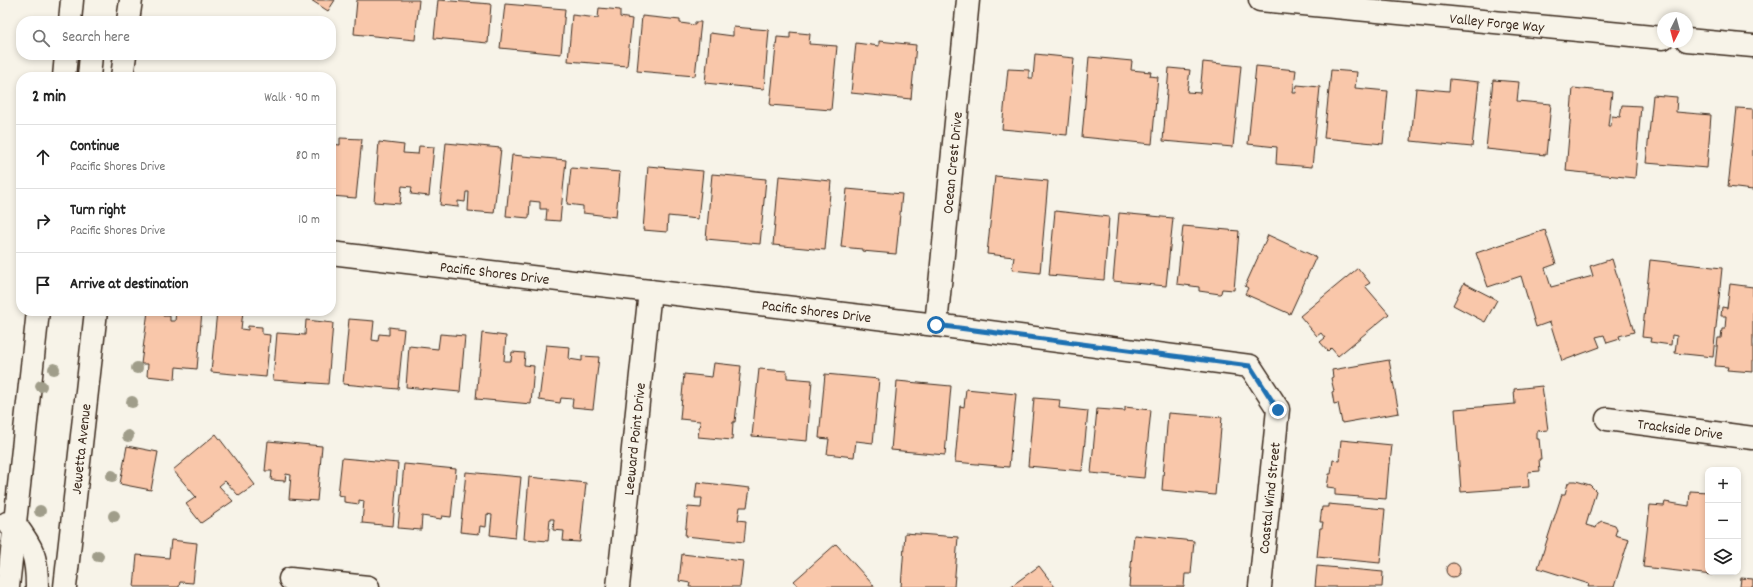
<!DOCTYPE html>
<meta charset="utf-8">
<style>
:root{--surface:#fff;--page:#f6f6f6;--text:#222;--muted:#767676;--line:#e0e0e0}
body{margin:0;font-family:Dekko,sans-serif;background:var(--page);color:var(--text)}
.controls{position:absolute;right:12px;bottom:12px;display:grid;overflow:hidden;border-radius:8px;box-shadow:0 2px 6px #0003}
.controls button{width:36px;height:36px;display:grid;place-items:center;padding:0;border:0;border-bottom:1px solid var(--line);background:var(--surface);color:var(--text);font:20px sans-serif}
.compass{position:absolute;left:1657px;top:12px;width:36px;height:36px;border-radius:50%;background:var(--surface);box-shadow:0 2px 6px #0003;rotate:186deg}
.stop{position:absolute;width:12px;height:12px;margin:-9px;border:3px solid #1f6fb2;border-radius:50%;background:#fff}
.stop.end{background:#1f6fb2;border-color:#fff;box-shadow:0 1px 4px #0008}
.list{margin:0;padding:0;list-style:none}
h2{display:flex;justify-content:space-between;align-items:center;height:52px;margin:0;padding:0 16px;font-size:17px}
h2 small{font-size:13px;font-weight:400;color:var(--muted)}
.list li{display:grid;grid-template-columns:26px 1fr auto;gap:12px;align-items:center;box-sizing:border-box;height:64px;padding:0 16px;border-top:1px solid var(--line)}
.list b{display:block;font-size:15px;white-space:nowrap}
.list p{margin:0;font-size:13px;white-space:nowrap;color:var(--muted)}
.list em{font-size:13px;font-style:normal;color:var(--muted)}
.icon{flex:none;width:22px;height:22px;fill:none;stroke:currentColor;stroke-width:2;stroke-linecap:round;stroke-linejoin:round}
.map{position:relative;flex:none;width:1753px;height:587px;overflow:hidden}
.search{position:absolute;background:var(--surface);box-shadow:0 2px 6px #0003;left:16px;top:16px;width:320px;height:44px;display:flex;align-items:center;gap:10px;box-sizing:border-box;padding:0 14px;border-radius:16px;color:var(--muted);font-size:15px}
.panel{position:absolute;background:var(--surface);box-shadow:0 2px 6px #0003;left:16px;top:72px;width:320px;height:244px;border-radius:16px}
.map>svg:first-child{display:block}
.building{fill:#f9c7aa;stroke:#3b2a1e}
.lines{fill:none;stroke-linecap:round;stroke-linejoin:round}
.minor-casing{stroke:#3b2a1e;stroke-width:25}
.minor{stroke:#f7f3e8;stroke-width:22}
.tree{fill:#a09d8a}
.route{stroke:#1f6fb2;stroke-width:5}
.labels{text-anchor:middle;stroke-width:3.5;stroke-linejoin:round;paint-order:stroke}
.street-label{font-size:15px;fill:#3b2a1e;stroke:#f7f3e8}
</style>
<div class="map">
<svg width="1753" height="587" viewBox="0 0 1753 587">
<rect width="100%" height="100%" fill="#f7f3e8"/>
<filter id="ink" filterUnits="userSpaceOnUse"><feTurbulence type="fractalNoise" baseFrequency=".025" numOctaves="2"/><feDisplacementMap in="SourceGraphic" scale="8" xChannelSelector="R" yChannelSelector="G"/><feConvolveMatrix kernelMatrix="1 2 1 2 8 2 1 2 1" color-interpolation-filters="sRGB"/></filter>
<g filter="url(#ink)">
<path class="building" d="M311 0H335L328 11Z
M357 0H419L415 40 354 34Z
M438 0 491 4 488 43 434 38Z
M505 4 565 9 561 54 500 48Z
M599 8 620 10V17L632 19 627 66 568 61 572 15 598 18Z
M642 16 680 20V23L695 25V22H701L695 76 637 71Z
M733 27 769 30 764 89 705 83 710 33 733 36Z
M790 32 810 34 809 44 837 46 831 110 770 105 777 37 790 38Z
M879 41 916 45 911 99 851 93 856 43 879 46Z
M1035 54 1074 58 1067 135 1002 129 1008 69 1029 70V78H1033Z
M1089 57 1132 61 1131 70 1151 72 1150 76 1158 77 1152 144 1082 137Z
M1203 62 1241 66 1233 147 1163 141 1169 68 1190 70 1187 92 1200 93Z
M1256 66 1296 70 1293 93H1296L1297 85 1320 87 1312 167 1276 164 1277 147 1248 144Z
M1331 70 1357 72 1355 88 1388 91 1383 144 1324 138Z
M1450 79 1479 82 1472 147 1411 141 1416 88 1449 91Z
M1493 80 1519 82 1517 101 1551 104 1546 155 1486 149Z
M1573 88 1612 92 1608 126H1611L1612 116 1620 117 1622 105 1641 106 1635 178 1566 171Z
M1653 95 1677 97 1676 112 1711 115 1707 168 1646 163Z
M1737 108 1753 109V190L1728 187Z
M340 138 362 139 356 198 331 196V144L340 145Z
M379 142 404 145 403 153 418 154 419 146 434 147 429 196 411 194 412 187 402 186 400 204 374 202Z
M446 143 501 148 494 213 468 211 469 192H466L465 202 458 201V207L440 205Z
M512 155 566 160 560 221 546 220 547 209H540V202L530 201 529 218 506 216Z
M648 166 703 171 698 219 668 216 667 232 643 230Z
M571 168 620 172 616 217 583 213V206L567 204Z
M712 174 766 179 760 244 706 239Z
M779 176 831 181 825 250 773 245Z
M995 176 1048 181 1040 273 1012 270 1014 257 987 254Z
M847 189 902 194 896 254 862 251V249L841 247Z
M1055 211 1109 217 1104 280 1049 275Z
M1119 213 1173 218 1166 286 1113 281Z
M1183 226 1239 231 1234 290 1222 289 1221 293 1220 294 1199 291V287L1177 284Z
M1545 230 1556 264 1545 268 1551 287 1593 276 1590 266 1612 259 1634 332 1619 336 1620 339 1607 343 1604 335 1596 337 1600 347 1562 361 1550 322 1536 327 1521 276 1488 287 1476 253Z
M1268 235 1316 257 1290 314 1245 294 1248 288 1245 286Z
M1650 260 1722 268 1713 357 1675 353 1677 336 1672 335 1671 345 1650 342 1651 338 1642 337Z
M1358 268 1370 283 1365 286 1389 314 1338 356 1331 348 1328 351 1320 342 1325 338 1321 333 1317 336 1300 316Z
M1464 283 1497 300 1485 322 1453 305Z
M1730 284 1753 287V372L1727 370 1728 367 1715 366 1718 338H1721L1722 329H1725L1726 316H1721L1722 307 1727 308Z
M148 311H163V316H170V321H175L176 311H202L197 369 176 367 175 379 147 376 148 364H141Z
M217 311H243L241 329 248 330V326L262 327V334L270 335 266 377 211 372Z
M349 319 374 321 372 340 378 341 379 334 389 335V327L404 329 398 389 343 384Z
M306 320 333 323 328 384 273 380 277 333 305 335Z
M482 333 506 336 504 361H511L512 352 525 353 524 365 534 366 531 404 476 399Z
M440 334 465 336 460 392 406 387 409 346 438 349Z
M546 345 570 347 569 359 582 361V356L599 357 593 409 572 407 573 399 561 398 560 403 539 400Z
M1389 360 1399 413 1342 423 1338 403 1334 404 1332 392 1334 391 1331 378 1333 377 1332 370Z
M714 363 741 366 735 422H733L732 440 698 437 700 421 680 419 684 374 712 377Z
M759 369 787 371V378L812 380 807 441 752 436Z
M825 374 879 379 873 443 856 441 854 457 827 454 829 439 819 438Z
M897 381 951 386 945 455 891 450Z
M1542 386 1548 430 1537 431V439H1539L1541 459H1539L1540 471 1528 472 1529 487 1461 492 1455 409 1515 404 1514 389Z
M966 389 1016 394 1009 467 955 462 960 406 964 407Z
M1034 398 1060 400 1059 408 1088 411 1082 471 1028 466Z
M1125 407 1151 410 1144 478 1091 473 1097 409 1125 411Z
M1168 413 1222 417 1215 495 1162 490Z
M216 434 255 485 239 496 225 481 219 486 233 501 201 523 186 504 196 497 173 470Z
M1341 440 1392 445 1390 463H1389L1386 499 1335 495V488L1327 487 1329 474H1331L1333 460 1339 461Z
M268 441 322 446 317 501 289 499 291 475 286 474 285 481 271 480 272 471H265Z
M127 446 158 452 151 490 120 484Z
M342 458 398 463 393 526 362 523 364 501 359 500V504L344 502V496L338 495Z
M404 464 456 469 451 517 442 516 441 519 422 516 421 530 398 528Z
M466 472 521 477 515 538 490 535 492 515 487 514 486 527 480 526 479 534 460 532Z
M529 477 586 483 580 542 563 541 564 531 553 530 554 519H550L548 541 524 539Z
M1571 481H1576L1590 485 1596 491 1586 525 1596 528 1598 523 1602 521 1615 525 1617 529 1615 535 1629 539 1614 587H1588L1589 584 1538 568 1562 494H1565L1568 483Z
M697 482 750 488 747 507H740L738 520 746 521 744 542 685 536 688 507 701 508 702 498H695Z
M1690 491 1708 492V572H1712V575L1643 567 1650 505 1664 506 1665 502 1689 506Z
M1328 504 1385 509 1380 563 1317 557 1320 528H1322L1323 522H1320L1322 507H1328Z
M905 533 958 537 954 587H901Z
M1134 535 1194 541 1191 574H1185L1184 587H1129Z
M171 540 197 543 193 583 180 582 179 587H134L137 555 169 558Z
M836 544 875 587H799L794 581Z
M682 554 743 561 740 587H689L690 583 679 581Z
M1446 570a7 7 0 1 1 14 0a7 7 0 1 1-14 0Z
M1039 566 1055 587H1010Z
M1317 566 1383 572 1382 587H1315Z
M1741 578 1753 579V587H1740Z"/>
<g class="lines">
<g class="minor-casing">
<g id="minor">
<path id="s1" d="M1260 0 1663 38"/>
<path d="M70 21 72 0"/>
<path d="M128 21 131 0"/>
<path d="M1687 40 1753 46"/>
<path d="M64 77 66 55"/>
<path d="M89 77 91 55"/>
<path d="M122 77 125 55"/>
<path id="s2" d="M331 253 936 325 1250 366 1278 409 1260 587"/>
<path id="s3" d="M936 325 968 0"/>
<path id="s4" d="M1607 419 1753 438"/>
<path d="M7 523 15 524C33 548 37 556 37 587"/>
<path d="M290 579 368 587"/>
<path d="M8 587 38 311"/>
<path id="s5" d="M65 587 96 311"/>
<path id="s6" d="M618 587 650 291"/>
</g>
</g>
<use href="#minor" class="minor"/>
</g>
<g class="tree">
<circle cx="137" cy="368" r="6"/>
<circle cx="54" cy="369" r="6"/>
<circle cx="41" cy="386" r="6"/>
<circle cx="132" cy="402" r="6"/>
<circle cx="128" cy="436" r="6"/>
<circle cx="112" cy="476" r="6"/>
<circle cx="40" cy="511" r="6"/>
<circle cx="114" cy="516" r="6"/>
<circle cx="98" cy="556" r="6"/>
</g>
</g>
<g class="lines" filter="url(#ink)">
<path class="route" d="M936 325 1250 366 1278 410"/>
</g>
<g class="labels">
<g class="street-label">
<text dy="5" stroke="none"><textPath href="#s1" startOffset="238">Valley Forge Way</textPath></text>
<text dy="5" stroke="none"><textPath href="#s3" startOffset="163">Ocean Crest Drive</textPath></text>
<text dy="5" stroke="none"><textPath href="#s2" startOffset="165">Pacific Shores Drive</textPath></text>
<text dy="5" stroke="none"><textPath href="#s2" startOffset="489">Pacific Shores Drive</textPath></text>
<text dy="5" stroke="none"><textPath href="#s4" startOffset="74">Trackside Drive</textPath></text>
<text dy="5" stroke="none"><textPath href="#s6" startOffset="149">Leeward Point Drive</textPath></text>
<text dy="5" stroke="none"><textPath href="#s5" startOffset="139">Jewetta Avenue</textPath></text>
<text transform="translate(1269 498) rotate(-84)" y="5">Coastal Wind Street</text>
</g>
</g>
</svg>
<div class="controls">
<button>+</button>
<button>−</button>
<button><svg class="icon" aria-label="layers" viewBox="0 0 24 24"><path d="M12 4l9 5-9 5-9-5zM3 14l9 5 9-5"/></svg></button>
</div>
<svg class="compass" viewBox="-18 -18 36 36"><path d="M0-13l5 13h-10z" fill="#e53935"/><path d="M0 13l5-13h-10z" fill="#767676"/></svg>
<div class="stop" style="left:936px;top:325px"></div>
<div class="stop end" style="left:1278px;top:410px"></div>
<div class="search"><svg class="icon" aria-label="search" viewBox="0 0 24 24"><circle cx="10" cy="10" r="6"/><path d="M15 15l6 6"/></svg>Search here</div>
<section class="panel">
<h2>2 min<small>Walk · 90 m</small></h2>
<ul class="list">
<li><svg class="icon" aria-label="ahead" viewBox="0 0 24 24"><path d="M12 20V5M6 11l6-6 6 6"/></svg><div><b>Continue</b><p>Pacific Shores Drive</p></div><em>80 m</em></li>
<li><svg class="icon" aria-label="right" viewBox="0 0 24 24"><path d="M7 20v-9h11M14 6l5 5-5 5"/></svg><div><b>Turn right</b><p>Pacific Shores Drive</p></div><em>10 m</em></li>
<li><svg class="icon" aria-label="arrive" viewBox="0 0 24 24"><path d="M6 21V4h12l-3 4 3 4H6"/></svg><div><b>Arrive at destination</b></div></li>
</ul>
</section>
</div>
